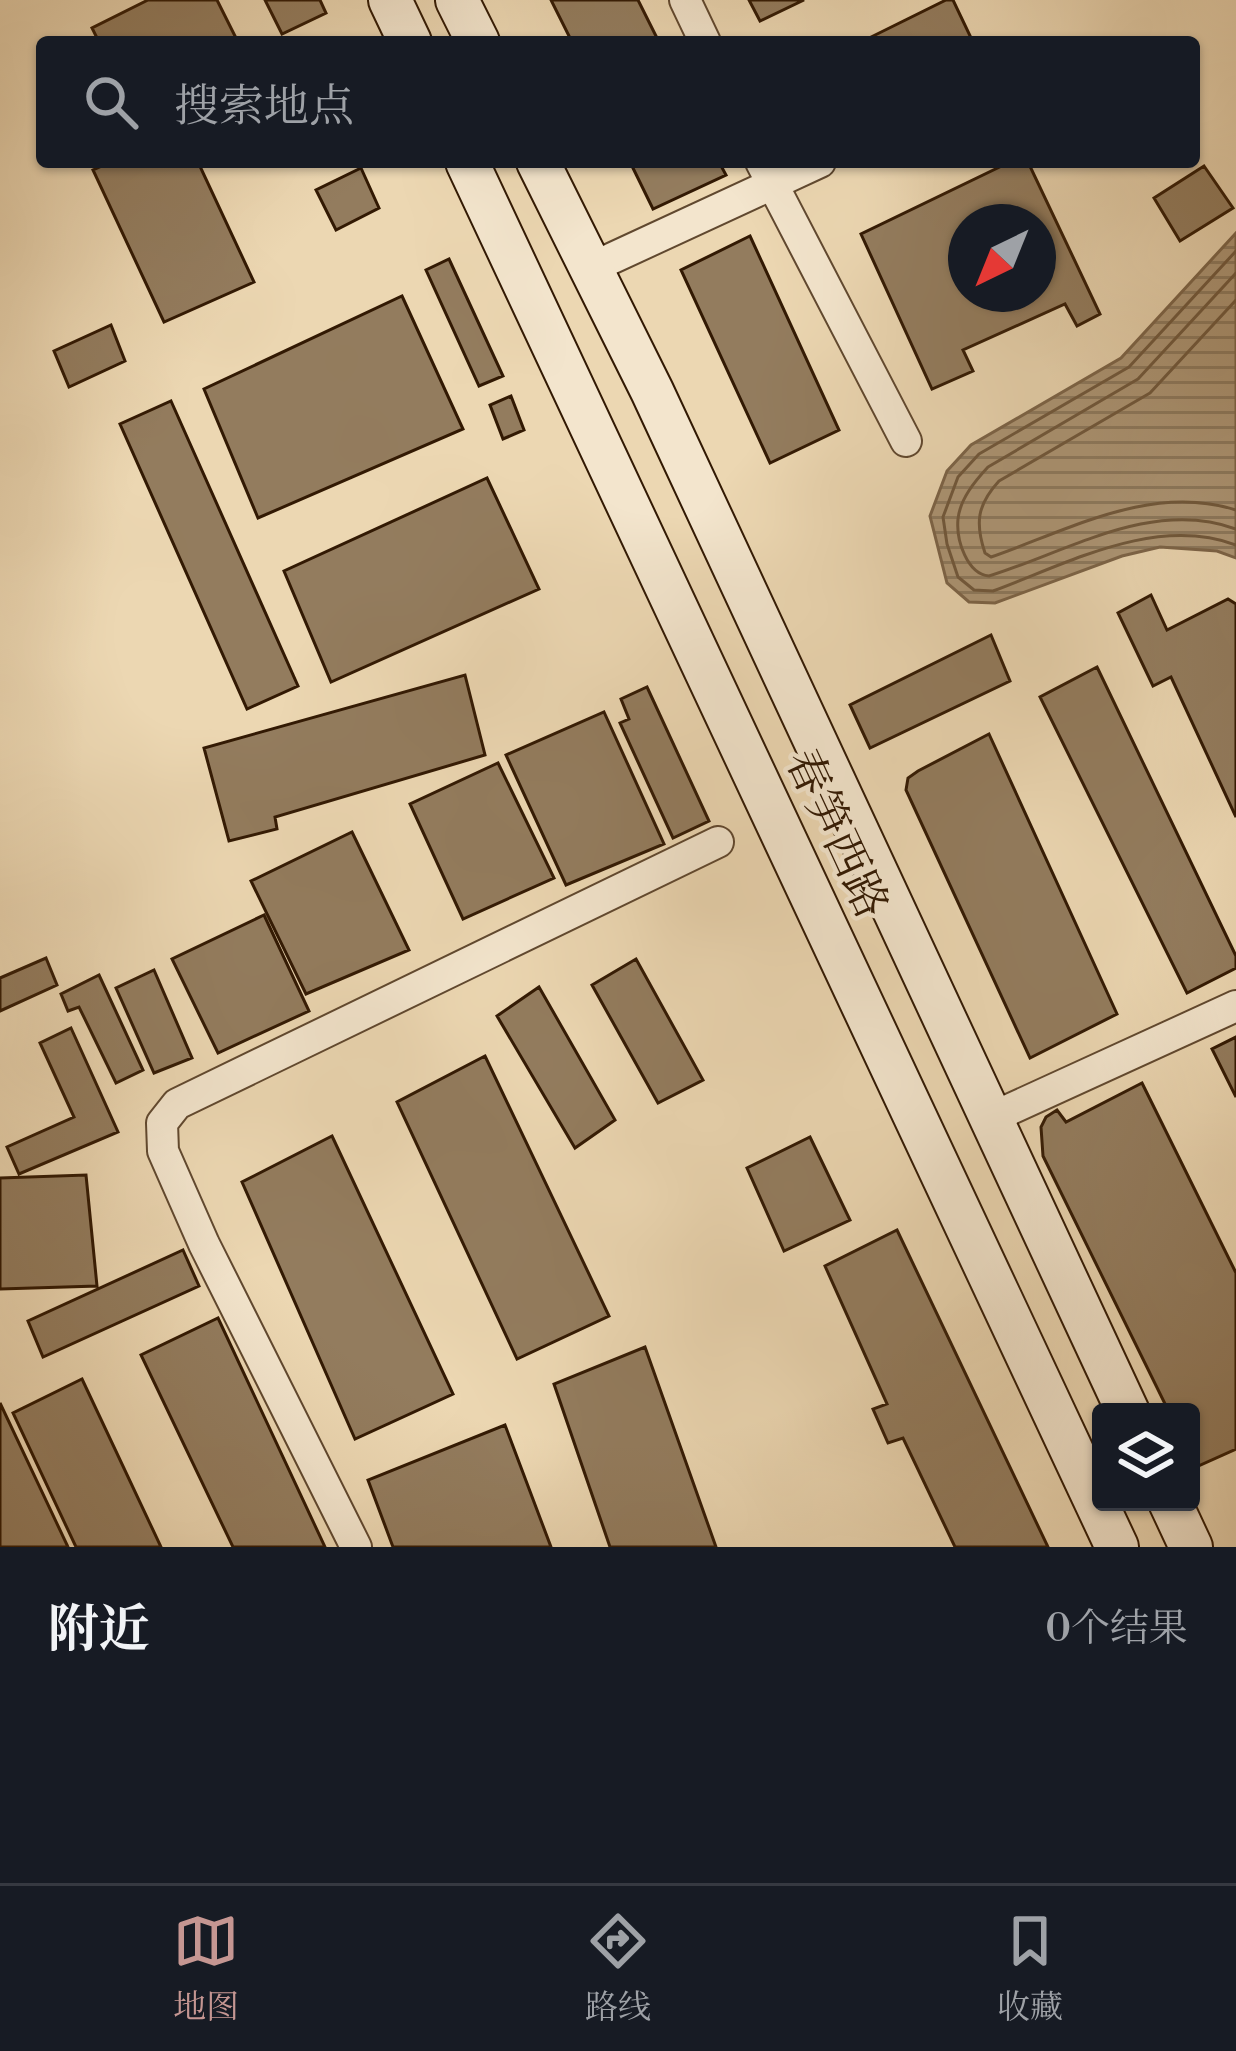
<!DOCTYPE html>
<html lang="zh">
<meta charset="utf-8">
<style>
:root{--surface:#171b24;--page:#20242c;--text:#f1f3f6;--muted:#9ea1a6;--line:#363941;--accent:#c59692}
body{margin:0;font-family:"Libre Bodoni","Noto Serif SC",serif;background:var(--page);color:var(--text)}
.controls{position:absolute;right:36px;bottom:36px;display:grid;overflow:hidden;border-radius:12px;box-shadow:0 3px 9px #0004}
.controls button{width:108px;height:108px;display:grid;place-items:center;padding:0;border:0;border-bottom:3px solid var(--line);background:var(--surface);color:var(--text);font:60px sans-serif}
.compass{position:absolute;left:948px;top:204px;width:108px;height:108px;border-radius:50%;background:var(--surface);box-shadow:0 3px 9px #0004;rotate:223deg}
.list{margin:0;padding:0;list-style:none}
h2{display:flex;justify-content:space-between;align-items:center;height:156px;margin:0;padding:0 48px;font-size:51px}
h2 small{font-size:39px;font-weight:400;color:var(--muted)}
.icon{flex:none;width:66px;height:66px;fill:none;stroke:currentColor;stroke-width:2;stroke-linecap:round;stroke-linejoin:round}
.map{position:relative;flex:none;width:1236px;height:1547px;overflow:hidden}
.search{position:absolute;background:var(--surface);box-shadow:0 3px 9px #0004;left:36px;right:36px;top:36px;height:132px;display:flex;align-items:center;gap:30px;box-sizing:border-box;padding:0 42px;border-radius:12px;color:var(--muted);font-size:45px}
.sheet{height:336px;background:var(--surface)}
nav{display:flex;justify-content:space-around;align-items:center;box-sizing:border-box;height:168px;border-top:3px solid var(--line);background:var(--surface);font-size:33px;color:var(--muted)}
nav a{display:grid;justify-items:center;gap:6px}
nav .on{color:var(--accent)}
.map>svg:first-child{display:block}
.water{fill:url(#water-rules);stroke:#7c6448;stroke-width:3}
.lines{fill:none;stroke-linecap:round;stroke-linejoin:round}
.shore{stroke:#70583c;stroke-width:3}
.building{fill:#937c5e;stroke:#321903;stroke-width:3;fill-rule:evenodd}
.minor-casing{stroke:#60482f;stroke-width:34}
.secondary-casing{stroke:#321903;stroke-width:46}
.minor{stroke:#f3e5cd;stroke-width:30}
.secondary{stroke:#f3e5cd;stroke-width:42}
.labels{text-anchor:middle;stroke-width:9;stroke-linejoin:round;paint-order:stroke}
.street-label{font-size:45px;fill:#321903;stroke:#f3e5cd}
</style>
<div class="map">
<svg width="1236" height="1547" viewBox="0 0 1236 1547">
<defs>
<pattern id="water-rules" width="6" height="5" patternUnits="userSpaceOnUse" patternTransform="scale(3)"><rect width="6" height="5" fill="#ad9676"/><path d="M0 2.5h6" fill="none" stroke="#8d7a5f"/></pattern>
</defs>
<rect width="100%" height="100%" fill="#ecd7b2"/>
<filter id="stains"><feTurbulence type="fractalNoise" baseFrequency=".00167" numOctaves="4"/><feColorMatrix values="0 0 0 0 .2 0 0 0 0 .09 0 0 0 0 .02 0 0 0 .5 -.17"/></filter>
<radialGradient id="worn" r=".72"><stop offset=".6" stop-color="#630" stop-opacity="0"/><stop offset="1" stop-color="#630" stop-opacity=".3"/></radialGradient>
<path class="water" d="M1236 233V558L1217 551 1160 547 1122 556 995 603 969 602 947 583 930 516 947 471 971 445 1121 358Z"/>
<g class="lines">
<path class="shore" d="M1236 251 1129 367 979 454 958 477 943 517 947 544 958 577 974 590 993 591C1069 563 1155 515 1236 545
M1236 273 1138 379 988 467C975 481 960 499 958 519 956 540 967 574 989 576 1067 552 1152 498 1236 529
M1236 300 1150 393 999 481C977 505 975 523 985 553L991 557C1069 530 1151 483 1236 510"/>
</g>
<path class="building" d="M148 0H217L238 42H99L92 28Z
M265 0H320L326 13 282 34Z
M551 0H638L659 42H572Z
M749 0H804L760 21Z
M946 0H953L973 42H861Z
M111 162H198L254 282 164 322 93 170Z
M630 162H719L726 175 653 209Z
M1010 162H1028L1100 314 1077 326 1065 304 963 350 973 371 932 389 861 234ZM966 222H1038V294H966Z
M1204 166 1233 208 1180 241 1154 198Z
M361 168 379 208 336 230 316 190Z
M750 236 839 430 770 463 681 270Z
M449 259 503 376 479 386 426 270Z
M402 296 463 429 258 518 204 389Z
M111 325 125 361 69 387 54 351Z
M511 396 524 430 503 439 490 405Z
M171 401 298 686 247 709 120 424Z
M487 478 539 589 331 682 284 571Z
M1151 595 1167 630 1228 599 1236 604V817L1171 677 1153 686 1118 613Z
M991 635 1010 681 870 748 850 705Z
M1097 667 1236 956V968L1187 993 1040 697Z
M465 675 485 755 275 817 277 829 229 841 204 748Z
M647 687 709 821 673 838 620 723 629 719 621 699Z
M604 712 664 844 566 885 506 755Z
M989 734 1117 1014 1030 1058 906 790 908 778 918 771Z
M498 763 554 878 463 919 410 804Z
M352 832 409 950 306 994 251 881Z
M264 915 309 1011 218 1053 172 959Z
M46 958 57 985 0 1011V978Z
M636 959 703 1080 658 1103 592 985Z
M154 970 192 1058 154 1073 116 988Z
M99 975 143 1070 116 1083 79 1007 68 1011 61 994Z
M539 987 615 1120 575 1148 497 1016Z
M71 1028 118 1132 19 1174 7 1147 74 1117 40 1043Z
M1236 1037V1097L1212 1049Z
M485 1056 609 1316 517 1359 397 1102Z
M1142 1083 1236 1273V1449L1196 1467 1191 1456V1412H1169L1043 1156 1041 1127 1046 1117 1057 1110 1066 1122Z
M332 1136 453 1394 355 1439 242 1182Z
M810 1137 850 1220 784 1251 747 1168Z
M86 1175 97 1286 0 1289V1178Z
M897 1230 1048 1547H955L903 1438 888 1443 873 1409 887 1404 825 1266Z
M183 1250 199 1286 43 1357 28 1321Z
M218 1318 325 1547H233L141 1355Z
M645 1347 716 1547H610L554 1384Z
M82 1379 161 1547H76L13 1413Z
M0 1403 68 1547H0Z
M505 1425 551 1547H393L368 1480Z"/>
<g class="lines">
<g class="minor-casing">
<path id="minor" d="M685 0 705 42
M761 162 906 441
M591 268 820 162
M991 1118 1236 1006
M356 1547 204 1244 163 1151 162 1123 177 1104 718 842"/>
</g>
<g class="secondary-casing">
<path id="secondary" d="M390 0 410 42
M457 0 478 42
M467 162 1117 1547
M538 162 652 391 1128 1412
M1170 1502 1191 1547"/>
</g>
<use href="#minor" class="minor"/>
<use href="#secondary" class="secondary"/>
</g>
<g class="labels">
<g class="street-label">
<text transform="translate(838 833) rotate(65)" y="16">春笋西路</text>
</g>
</g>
<rect width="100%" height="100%" filter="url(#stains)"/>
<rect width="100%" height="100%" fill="url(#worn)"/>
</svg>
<div class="controls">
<button><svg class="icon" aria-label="layers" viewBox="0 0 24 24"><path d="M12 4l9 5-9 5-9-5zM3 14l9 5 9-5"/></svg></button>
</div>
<svg class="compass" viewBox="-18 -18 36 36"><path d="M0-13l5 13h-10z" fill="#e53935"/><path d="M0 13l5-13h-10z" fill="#9ea1a6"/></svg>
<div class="search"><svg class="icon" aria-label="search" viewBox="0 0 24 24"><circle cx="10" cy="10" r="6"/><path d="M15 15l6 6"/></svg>搜索地点</div>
</div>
<section class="sheet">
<h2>附近<small>0个结果</small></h2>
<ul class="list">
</ul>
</section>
<nav>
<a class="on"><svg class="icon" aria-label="map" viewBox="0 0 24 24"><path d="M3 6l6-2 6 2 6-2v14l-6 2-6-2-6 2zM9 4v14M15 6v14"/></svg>地图</a>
<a><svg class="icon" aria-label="directions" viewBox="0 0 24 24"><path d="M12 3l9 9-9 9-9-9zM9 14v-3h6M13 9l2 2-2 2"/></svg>路线</a>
<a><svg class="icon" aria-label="saved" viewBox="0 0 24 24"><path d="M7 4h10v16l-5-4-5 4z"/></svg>收藏</a>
</nav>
